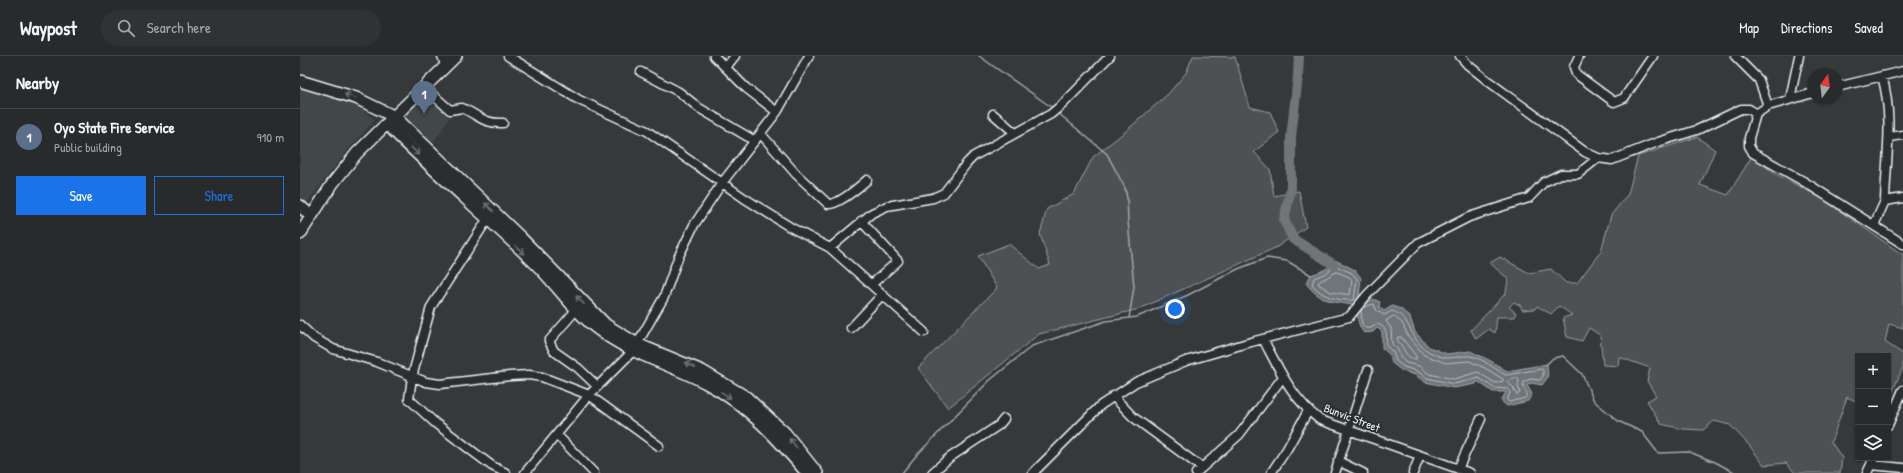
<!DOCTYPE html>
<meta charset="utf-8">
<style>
:root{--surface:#282b2c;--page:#303334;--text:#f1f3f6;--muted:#a5a7a9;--line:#444748;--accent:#1a73e8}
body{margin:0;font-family:"Patrick Hand",sans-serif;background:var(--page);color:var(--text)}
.controls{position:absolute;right:12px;bottom:12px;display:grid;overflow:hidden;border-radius:0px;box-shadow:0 1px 3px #0004}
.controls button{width:36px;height:36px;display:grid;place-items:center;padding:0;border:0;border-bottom:1px solid var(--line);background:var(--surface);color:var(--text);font:20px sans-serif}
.compass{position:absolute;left:1507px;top:12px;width:36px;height:36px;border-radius:50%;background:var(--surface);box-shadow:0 1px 3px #0004;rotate:14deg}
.you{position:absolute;left:875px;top:253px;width:14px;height:14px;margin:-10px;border:3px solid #fff;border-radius:50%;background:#1a73e8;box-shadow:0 0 0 6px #1a73e833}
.badge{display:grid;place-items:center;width:26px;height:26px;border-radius:50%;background:var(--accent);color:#fff;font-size:13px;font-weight:700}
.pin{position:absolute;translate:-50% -33px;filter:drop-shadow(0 1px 2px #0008)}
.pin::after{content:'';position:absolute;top:21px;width:14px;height:12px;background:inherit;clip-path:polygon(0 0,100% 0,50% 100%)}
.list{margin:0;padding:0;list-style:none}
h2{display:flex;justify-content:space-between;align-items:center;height:52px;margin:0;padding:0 16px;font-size:17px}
h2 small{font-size:13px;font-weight:400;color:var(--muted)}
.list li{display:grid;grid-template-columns:26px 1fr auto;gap:12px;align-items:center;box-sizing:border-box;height:56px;padding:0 16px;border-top:1px solid var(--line)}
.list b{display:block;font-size:15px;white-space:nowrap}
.list p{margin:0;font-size:13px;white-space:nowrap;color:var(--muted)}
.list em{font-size:13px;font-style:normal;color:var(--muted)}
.actions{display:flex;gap:8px;padding:12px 16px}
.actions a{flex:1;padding:9px 0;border:1px solid var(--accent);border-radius:0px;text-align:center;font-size:14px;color:var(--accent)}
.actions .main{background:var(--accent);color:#fff}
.icon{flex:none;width:22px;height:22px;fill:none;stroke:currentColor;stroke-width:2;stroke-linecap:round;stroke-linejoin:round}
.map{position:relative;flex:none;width:1603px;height:417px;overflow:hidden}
header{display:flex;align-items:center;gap:24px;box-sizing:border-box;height:56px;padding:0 20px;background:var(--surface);border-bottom:1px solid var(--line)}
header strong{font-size:19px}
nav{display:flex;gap:22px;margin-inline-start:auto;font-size:14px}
.search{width:280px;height:36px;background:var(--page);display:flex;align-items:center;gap:10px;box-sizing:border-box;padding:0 14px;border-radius:22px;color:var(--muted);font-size:15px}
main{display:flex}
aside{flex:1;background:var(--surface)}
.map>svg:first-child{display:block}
.built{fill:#424647}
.green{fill:#4d5152;stroke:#9aa1a5}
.water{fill:#707579;stroke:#a0a7ac}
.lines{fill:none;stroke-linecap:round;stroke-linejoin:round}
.shore{stroke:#b8bfc5;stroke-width:1}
.stream{stroke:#a0a7ac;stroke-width:1.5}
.river{stroke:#707579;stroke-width:10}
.minor-casing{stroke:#e8f1f8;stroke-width:11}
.major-casing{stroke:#e8f1f8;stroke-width:14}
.minor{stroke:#2a2d2e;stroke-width:8}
.major{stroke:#2a2d2e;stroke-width:11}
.oneway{stroke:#6c7275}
.labels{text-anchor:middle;stroke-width:3.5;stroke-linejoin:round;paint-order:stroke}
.street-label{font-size:12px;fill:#e8f1f8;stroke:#2a2d2e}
</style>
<header>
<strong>Waypost</strong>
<div class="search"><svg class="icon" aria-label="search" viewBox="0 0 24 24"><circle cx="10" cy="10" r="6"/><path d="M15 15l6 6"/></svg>Search here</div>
<nav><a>Map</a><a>Directions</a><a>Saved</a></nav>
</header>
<main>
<aside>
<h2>Nearby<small></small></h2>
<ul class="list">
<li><span class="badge" style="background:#5c6f8a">1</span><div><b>Oyo State Fire Service</b><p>Public building</p></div><em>910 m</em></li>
</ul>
<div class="actions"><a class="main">Save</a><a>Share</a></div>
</aside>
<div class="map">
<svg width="1603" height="417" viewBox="0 0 1603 417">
<rect width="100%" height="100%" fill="#35393a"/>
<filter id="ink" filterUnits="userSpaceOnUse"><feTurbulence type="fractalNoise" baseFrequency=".025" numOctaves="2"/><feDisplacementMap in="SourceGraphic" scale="8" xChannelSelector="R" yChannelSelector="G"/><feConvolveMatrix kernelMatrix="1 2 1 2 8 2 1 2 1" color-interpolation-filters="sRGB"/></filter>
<g filter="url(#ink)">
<path class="built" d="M0 32 41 41 54 47 75 64 48 94 6 148 0 144Z
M125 36 152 57 134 86 121 81 106 67 103 59Z"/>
<path class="green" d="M893 0 935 1 950 51 970 56 979 76 954 96 970 113 974 140 999 135 1006 171 977 191 839 253 739 278 648 352 618 312 697 232 678 200 709 188 739 213 750 209 740 178 747 153 774 138 793 101 826 75 868 38 886 17Z
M1397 81 1415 94 1400 129 1428 139 1452 100 1474 117 1520 141 1603 199V272L1589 268 1585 286 1603 298V311L1588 346V300H1558V346L1547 341 1531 386 1542 402 1540 417H1495L1486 407 1464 409 1449 389 1430 369 1414 365 1403 374 1383 373 1361 368 1347 345 1356 340 1347 325 1350 312 1319 301 1318 310 1303 309 1300 279 1289 272 1282 285 1267 281 1263 262 1272 259 1259 250 1251 258 1237 250 1235 253 1222 254 1221 250 1214 246 1209 251 1216 257 1215 261H1197L1195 277 1189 273 1176 283 1171 274 1206 237 1208 223 1190 207 1200 201 1229 217 1251 213 1266 227H1277L1301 195 1311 159 1328 138 1338 100Z"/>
<path class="water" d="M1035 204 1055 214 1061 222 1059 242 1065 248 1073 243 1080 246 1079 251 1084 255 1092 250 1101 253 1110 261 1115 276 1129 291 1147 298 1170 295 1189 304 1207 315 1247 308 1248 321 1242 329 1231 327 1227 329 1232 338 1228 345 1207 350 1201 345 1206 336H1193L1177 325 1176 328 1154 332 1125 326 1115 319 1102 315 1092 307 1090 299 1082 292V275L1077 272 1073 276 1064 277C1056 268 1059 259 1055 249 1035 247 1018 245 1006 227L1011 219C1019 216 1030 213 1035 204Z"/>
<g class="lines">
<path class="shore" d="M1036 210 1052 217 1057 223 1054 244C1039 245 1021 241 1012 228L1014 222 1024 218Z
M1037 216 1049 221 1052 224 1050 239 1031 236 1018 228 1019 226Z
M1061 254 1062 268 1065 272H1071L1077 268C1088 271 1087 280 1086 290L1093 296 1096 305 1104 311 1117 315 1127 322 1154 328 1179 322 1194 332 1208 333 1210 337 1207 344 1209 346 1225 342 1227 338 1223 330 1224 326 1230 323 1240 324 1243 320V314L1241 313 1206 319C1194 313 1183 302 1170 300 1163 299 1155 302 1148 302 1142 302 1133 298 1128 295 1110 286 1112 261 1092 255L1084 259 1076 254 1074 248 1064 251
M1094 260 1102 267 1108 280 1124 299 1146 307 1169 305 1185 312 1203 323V325L1195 327 1178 316 1154 323 1129 318 1119 310 1106 307 1101 302 1098 294 1092 288 1091 272 1086 265Z
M1098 281H1101L1116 300V303C1105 303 1105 292 1098 285Z
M1217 322 1219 324 1218 330 1220 337 1217 339 1213 331 1207 326Z"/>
<path class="stream" d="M679 0 754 53
M758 57 807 98 825 132 827 142 828 165 834 231 829 262
M1246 309 1253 302 1263 300 1282 318 1294 345 1318 365 1342 376 1358 397 1389 396 1415 406 1436 417
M602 417 615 401 689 325 732 290 806 265 837 261 888 239 938 213 967 202 987 205 1011 219"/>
<path class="river" d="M999 0 998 20 991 81V133L984 164 993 183 1033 208"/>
<g class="minor-casing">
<path id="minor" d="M142 0 145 9
M208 0 279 44 347 75 444 142 490 171 530 192 572 157 587 150 633 142 644 137 667 107 674 100 751 58 764 47 810 0
M414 0 446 32 477 56
M1160 0 1168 9 1188 25 1285 96 1298 102 1312 104 1358 86 1397 74 1441 53H1449L1456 58
M1279 0 1274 11 1276 18 1314 46 1324 42 1353 0
M1435 0 1459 24 1468 50
M426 11 435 0
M341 16 379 36 399 52 455 85
M1582 20C1594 61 1586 103 1585 145
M124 31 150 54 162 52C178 59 184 68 203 67
M1537 31 1603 15
M1513 37 1468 50 1456 58 1449 82V90L1453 97 1503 125 1603 188
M1490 43 1499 0
M693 58 715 77
M461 78 496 118 528 148C538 149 559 131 567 124
M1589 81 1603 79
M187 164 131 251 112 321 109 343 135 367 192 410 206 417
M561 165 598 205 572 228
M1574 169 1585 145 1603 142
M530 192 624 276
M276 254 249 285 254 295 278 312 297 330
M0 269 14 282 33 293 77 306 126 326 140 328 210 320 229 319 242 321 289 339 359 390
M551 272 582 239
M963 283C979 313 992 343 1020 364L1170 417
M813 340 833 361 901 411
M1588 369 1603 334
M257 379 294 417
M1038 405 1063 417
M1571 409 1603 412
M1158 413 1181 363
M225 417 289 339 333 295 364 241 378 202 394 169 422 127 477 56 509 0
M632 417 649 402 699 369 704 363
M733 417 801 349 836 326 886 305 951 286 1049 261 1067 239 1118 187 1169 161 1229 142 1244 126 1261 118H1278L1298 102
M896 417 939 379 983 321
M971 417 987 393 1008 355
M1035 417 1068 314
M1113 417 1120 400
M1567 417 1574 402"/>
</g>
<g class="major-casing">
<path id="major" d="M0 25 56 42 95 61 220 181 306 269 337 288 402 315 446 341 485 377 517 417
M87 68C135 117 188 161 237 209 257 229 273 254 295 271 329 298 371 308 408 328 448 349 478 383 507 417
M0 150 11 160
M0 178 33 127 57 97 156 0"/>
</g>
<use href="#minor" class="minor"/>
<use href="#major" class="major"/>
</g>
<defs><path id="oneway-shaft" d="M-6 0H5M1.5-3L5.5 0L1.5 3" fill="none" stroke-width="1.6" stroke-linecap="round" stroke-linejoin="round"/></defs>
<g class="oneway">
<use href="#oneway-shaft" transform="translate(50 40) rotate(-160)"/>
<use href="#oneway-shaft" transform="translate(115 95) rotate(43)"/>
<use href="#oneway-shaft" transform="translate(189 151) rotate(-136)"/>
<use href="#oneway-shaft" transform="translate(220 194) rotate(42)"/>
<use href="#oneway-shaft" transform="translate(280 244) rotate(-133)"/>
<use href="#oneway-shaft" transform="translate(390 309) rotate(-156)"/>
<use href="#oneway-shaft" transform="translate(426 339) rotate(32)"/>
<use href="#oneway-shaft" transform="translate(493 387) rotate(-129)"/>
</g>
</g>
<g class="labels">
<g class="street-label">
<text transform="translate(1052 362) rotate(21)" y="4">Bunvic Street</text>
</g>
</g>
</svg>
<div class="controls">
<button>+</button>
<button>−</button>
<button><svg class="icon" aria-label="layers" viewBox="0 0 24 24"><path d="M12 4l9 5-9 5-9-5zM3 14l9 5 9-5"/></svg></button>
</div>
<svg class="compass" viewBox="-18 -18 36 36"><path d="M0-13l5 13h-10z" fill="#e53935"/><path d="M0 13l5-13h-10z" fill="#a5a7a9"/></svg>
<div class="you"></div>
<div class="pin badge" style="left:124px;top:58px;background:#5c6f8a">1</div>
</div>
</main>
